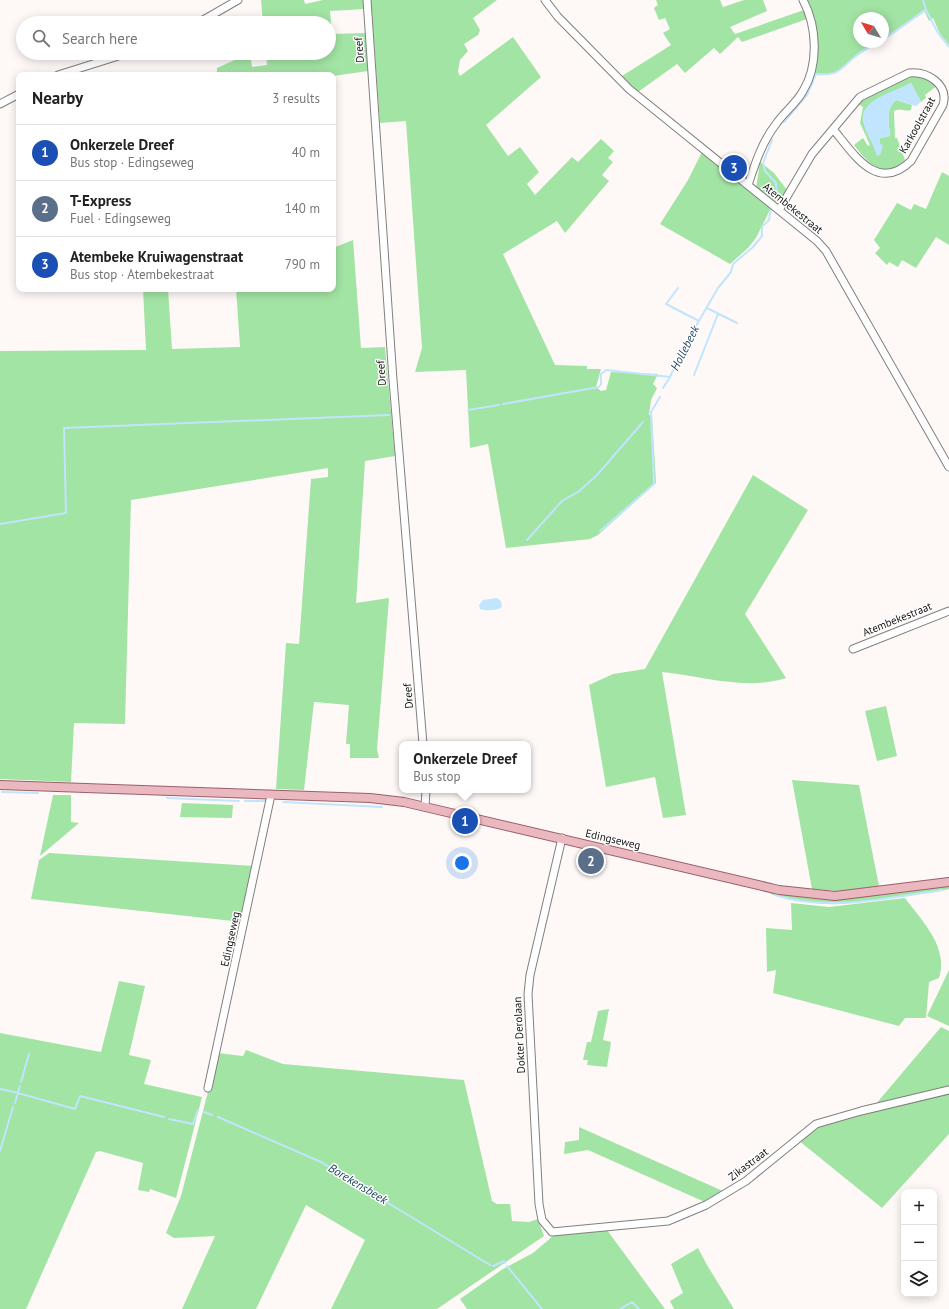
<!DOCTYPE html>
<meta charset="utf-8">
<style>
:root{--surface:#fff;--page:#f2f2f2;--text:#222;--muted:#767676;--line:#e0e0e0;--accent:#a81039}
body{margin:0;font-family:"PT Sans",sans-serif;background:var(--page);color:var(--text)}
.controls{position:absolute;right:12px;bottom:12px;display:grid;overflow:hidden;border-radius:8px;box-shadow:0 2px 10px #0003}
.controls button{width:36px;height:36px;display:grid;place-items:center;padding:0;border:0;border-bottom:1px solid var(--line);background:var(--surface);color:var(--text);font:20px sans-serif}
.compass{position:absolute;left:853px;top:12px;width:36px;height:36px;border-radius:50%;background:var(--surface);box-shadow:0 2px 10px #0003;rotate:308deg}
.you{position:absolute;left:462px;top:863px;width:14px;height:14px;margin:-10px;border:3px solid #fff;border-radius:50%;background:#1a73e8;box-shadow:0 0 0 6px #1a73e833}
.badge{display:grid;place-items:center;width:26px;height:26px;border-radius:50%;background:var(--accent);color:#fff;font-size:13px;font-weight:700}
.pin{position:absolute;translate:-50% -50%;border:2px solid #fff;box-shadow:0 1px 4px #0006}
.popup{position:absolute;left:399px;top:741px;width:132px;height:52px;box-sizing:border-box;display:grid;place-content:center;border-radius:8px;background:var(--surface);filter:drop-shadow(0 1px 3px #0005);font-size:13px;white-space:nowrap;color:var(--muted)}
.popup b{font-size:15px;color:var(--text)}
.popup::after{content:'';position:absolute;left:50%;top:100%;margin-left:-8px;border:8px solid transparent;border-top-color:var(--surface)}
.list{margin:0;padding:0;list-style:none}
h2{display:flex;justify-content:space-between;align-items:center;height:52px;margin:0;padding:0 16px;font-size:17px}
h2 small{font-size:13px;font-weight:400;color:var(--muted)}
.list li{display:grid;grid-template-columns:26px 1fr auto;gap:12px;align-items:center;box-sizing:border-box;height:56px;padding:0 16px;border-top:1px solid var(--line)}
.list b{display:block;font-size:15px;white-space:nowrap}
.list p{margin:0;font-size:13px;white-space:nowrap;color:var(--muted)}
.list em{font-size:13px;font-style:normal;color:var(--muted)}
.icon{flex:none;width:22px;height:22px;fill:none;stroke:currentColor;stroke-width:2;stroke-linecap:round;stroke-linejoin:round}
.map{position:relative;flex:none;width:949px;height:1309px;overflow:hidden}
.search{position:absolute;background:var(--surface);box-shadow:0 2px 10px #0003;left:16px;top:16px;width:320px;height:44px;display:flex;align-items:center;gap:10px;box-sizing:border-box;padding:0 14px;border-radius:22px;color:var(--muted);font-size:15px}
.panel{position:absolute;background:var(--surface);box-shadow:0 2px 10px #0003;left:16px;top:72px;width:320px;height:220px;border-radius:8px}
.map>svg:first-child{display:block}
.green{fill:#a2e4a4}
.water{fill:#c1e4ff}
.lines{fill:none;stroke-linecap:round;stroke-linejoin:round}
.stream{stroke:#c1e4ff;stroke-width:2}
.minor-casing{stroke:#837f7d;stroke-width:9}
.major-casing{stroke:#986068;stroke-width:10}
.minor{stroke:#fff;stroke-width:7}
.major{stroke:#ebb8c0;stroke-width:8}
.labels{text-anchor:middle;stroke-width:3;stroke-linejoin:round;paint-order:stroke}
.street-label{font-size:11px;fill:#171514;stroke:#fff}
.water-label{font-size:12px;font-style:italic;fill:#1b425d;stroke:#fff}
</style>
<div class="map">
<svg width="949" height="1309" viewBox="0 0 949 1309">
<rect width="100%" height="100%" fill="#fef9f7"/>
<path class="green" d="M261 0H304L305 4 323 0H364L365 9 330 11 332 34 365 33 368 71 333 76 217 75V68L250 53 252 67 267 65 266 53H329V23H263Z
M371 0H497L473 18 480 30 478 35 464 44 468 51 460 60 458 72 460 76 513 37 541 77 486 125 508 156 520 147 539 172 527 184 535 195 572 157 578 162 601 139 614 151 608 158 613 162 602 175 609 181 565 233 557 221 503 254 555 365 587 366V369H601L596 387 601 391 606 390 611 372 658 374 653 384 657 388 651 400 649 415H652L656 483 598 535 590 539 506 548 488 444 470 448 466 370 415 372 422 348 406 121 380 123Z
M656 0H720L723 7 744 0H763L767 11 730 27 735 34 804 10 807 19 742 42 738 37 720 54 714 48 685 73 677 64 638 92 622 76 671 45 663 33 670 29 665 18 659 20 654 8 658 5Z
M808 0H949V45L940 34 933 18 929 21 924 10 883 39V18H859V42H878L851 60 834 74H814C817 46 820 26 808 0Z
M909 76 929 79 938 85 925 95 926 98 921 102 911 83 902 88 863 121 875 146 877 156 880 138 890 136C889 122 885 110 896 100L912 105 911 110C906 112 902 108 894 111L895 138H897L905 160C884 182 867 162 854 145L863 138 868 146 870 145 860 123 863 107 858 104 863 98Z
M702 152 771 208 756 238 748 248 730 264 660 224 688 180Z
M760 162 774 173 787 190 781 201 776 202 756 188Z
M942 172 949 176V245L936 237 916 268 902 260 898 267 889 262 887 265 875 253 880 248 874 240 897 203 911 210 914 204 926 209Z
M353 240 361 348 385 347 395 456 365 461 356 603 389 598 377 749 379 758H350V744H346L349 705 314 702 304 790 276 789 286 643 299 644 311 479 328 477V468L131 500 125 724 74 723 71 782 0 779V351L146 350 143 289H168L172 349 240 347 236 289H333V248Z
M753 475 808 510 745 614 786 678C746 691 703 676 662 672L686 815 663 818 655 777 606 787 589 685 613 674 645 669Z
M886 706 897 756 877 761 865 711Z
M792 780 859 785 879 886 837 891 812 889Z
M53 795H71V822L79 823 40 856Z
M182 803 233 805 232 818 180 817Z
M49 853 254 866 242 922 31 899 39 860Z
M949 885V889L936 892 843 904C818 905 794 901 770 894L773 891 806 898 844 899Z
M905 898C922 921 949 947 939 978L929 982 926 1018H905L899 1026 773 993 776 970 767 972 766 928 792 930 791 903 829 907Z
M949 970V1026L927 1016Z
M119 981 145 986 129 1055 151 1060 144 1084 202 1097 176 1198 150 1189 149 1192 138 1190 143 1163 100 1151 96 1152 26 1309H0V1033L101 1052Z
M609 1009 603 1040 611 1042 607 1067 587 1065 588 1060H583L587 1042H591L598 1011Z
M941 1027 949 1031V1088L875 1105Z
M246 1050 283 1064 464 1080 492 1201 497 1204H510L512 1221 529 1222 538 1219 544 1236 437 1309H331L365 1240 306 1205 256 1309H182L215 1236 174 1238 166 1233 181 1196 218 1053 243 1056Z
M949 1092V1134L882 1208 798 1140 820 1125Z
M579 1127 725 1192 707 1203 588 1150 564 1154 565 1142 579 1140Z
M607 1230 665 1309H467L460 1299 503 1269 533 1253 553 1236 561 1233Z
M698 1248 707 1265 734 1309H674L670 1301 683 1293 671 1264Z"/>
<path class="water" d="M911 83 921 102 916 106 896 100C885 110 889 123 890 136L880 138V143L883 146 880 155 877 156C874 144 865 133 863 121 859 99 897 91 911 83Z
M497 598 501 601 502 607C497 611 486 611 480 609L479 605 483 600Z"/>
<g class="lines">
<path class="stream" d="M923 0 926 10
M883 40 926 10 938 33 949 47
M784 122 807 95 816 74C841 76 840 68 857 55 864 49 871 46 879 42
M772 140 763 163 765 171 776 183 777 200
M678 288 666 304 697 320
M707 308 737 323
M694 375 718 314
M663 388 670 377
M503 404 599 387 601 384V374L606 370 670 377 682 350 718 288 731 272 733 264 753 247 762 236V227L769 220 771 209
M468 410 499 405
M0 524 66 513 64 428 389 415
M600 531 654 484 651 412 660 397
M527 540 562 501 578 492 597 475 643 422
M2 792 38 793
M167 798 239 801
M245 801H267
M283 802 382 807
M775 895C830 912 886 898 942 890
M21 1082 29 1054
M0 1089 18 1093 20 1086
M15 1103 18 1093 75 1109 80 1096 164 1117
M204 1112 212 1115
M218 1117 321 1162 490 1265
M169 1119 193 1124 198 1110
M0 1151 13 1107
M493 1266 504 1261 505 1263
M507 1266 542 1309
M620 1309 632 1302 639 1309"/>
<g class="minor-casing">
<path id="minor" d="M367 0 393 380 423 744
M545 0 558 17 629 89 817 241 826 251 949 467
M198 23 238 0
M58 75 128 53
M0 104 19 94
M748 185C755 164 762 142 776 124 784 112 796 104 803 91 819 65 817 26 803 0
M779 210 812 154 860 97 909 73C927 71 949 84 943 105L911 161C877 194 853 153 833 129
M853 649 949 611
M425 807 426 790
M562 838 530 975 528 994 539 1204 542 1220 552 1232 668 1221 706 1205 746 1181 816 1124 861 1111 949 1090
M208 1088 271 795"/>
</g>
<g class="major-casing">
<path id="major" d="M0 785 370 798 404 802 779 890 835 896 949 882"/>
</g>
<use href="#minor" class="minor"/>
<use href="#major" class="major"/>
</g>
<g class="labels">
<g class="street-label">
<text transform="translate(359 50) rotate(-94)" y="4">Dreef</text>
<text transform="translate(917 125) rotate(-61)" y="4">Karkoolstraat</text>
<text transform="translate(793 208) rotate(39)" y="4">Atembekestraat</text>
<text transform="translate(381 373) rotate(-94)" y="4">Dreef</text>
<text transform="translate(897 619) rotate(-22)" y="4">Atembekestraat</text>
<text transform="translate(408 696) rotate(-95)" y="4">Dreef</text>
<text transform="translate(613 839) rotate(13)" y="4">Edingseweg</text>
<text transform="translate(230 939) rotate(-78)" y="4">Edingseweg</text>
<text transform="translate(519 1035) rotate(-93)" y="4">Dokter Derolaan</text>
<text transform="translate(748 1164) rotate(-37)" y="4">Zikastraat</text>
</g>
<g class="water-label">
<text transform="translate(685 348) rotate(-63)" y="4">Hollebeek</text>
<text transform="translate(358 1184) rotate(31)" y="4">Borekensbeek</text>
</g>
</g>
</svg>
<div class="controls">
<button>+</button>
<button>−</button>
<button><svg class="icon" aria-label="layers" viewBox="0 0 24 24"><path d="M12 4l9 5-9 5-9-5zM3 14l9 5 9-5"/></svg></button>
</div>
<svg class="compass" viewBox="-18 -18 36 36"><path d="M0-13l5 13h-10z" fill="#e53935"/><path d="M0 13l5-13h-10z" fill="#767676"/></svg>
<div class="you"></div>
<div class="pin badge" style="left:465px;top:821px;background:#1a4fb4">1</div>
<div class="popup"><b>Onkerzele Dreef</b>Bus stop</div>
<div class="pin badge" style="left:591px;top:861px;background:#5c6f8a">2</div>
<div class="pin badge" style="left:734px;top:168px;background:#1a4fb4">3</div>
<div class="search"><svg class="icon" aria-label="search" viewBox="0 0 24 24"><circle cx="10" cy="10" r="6"/><path d="M15 15l6 6"/></svg>Search here</div>
<section class="panel">
<h2>Nearby<small>3 results</small></h2>
<ul class="list">
<li><span class="badge" style="background:#1a4fb4">1</span><div><b>Onkerzele Dreef</b><p>Bus stop · Edingseweg</p></div><em>40 m</em></li>
<li><span class="badge" style="background:#5c6f8a">2</span><div><b>T-Express</b><p>Fuel · Edingseweg</p></div><em>140 m</em></li>
<li><span class="badge" style="background:#1a4fb4">3</span><div><b>Atembeke Kruiwagenstraat</b><p>Bus stop · Atembekestraat</p></div><em>790 m</em></li>
</ul>
</section>
</div>
